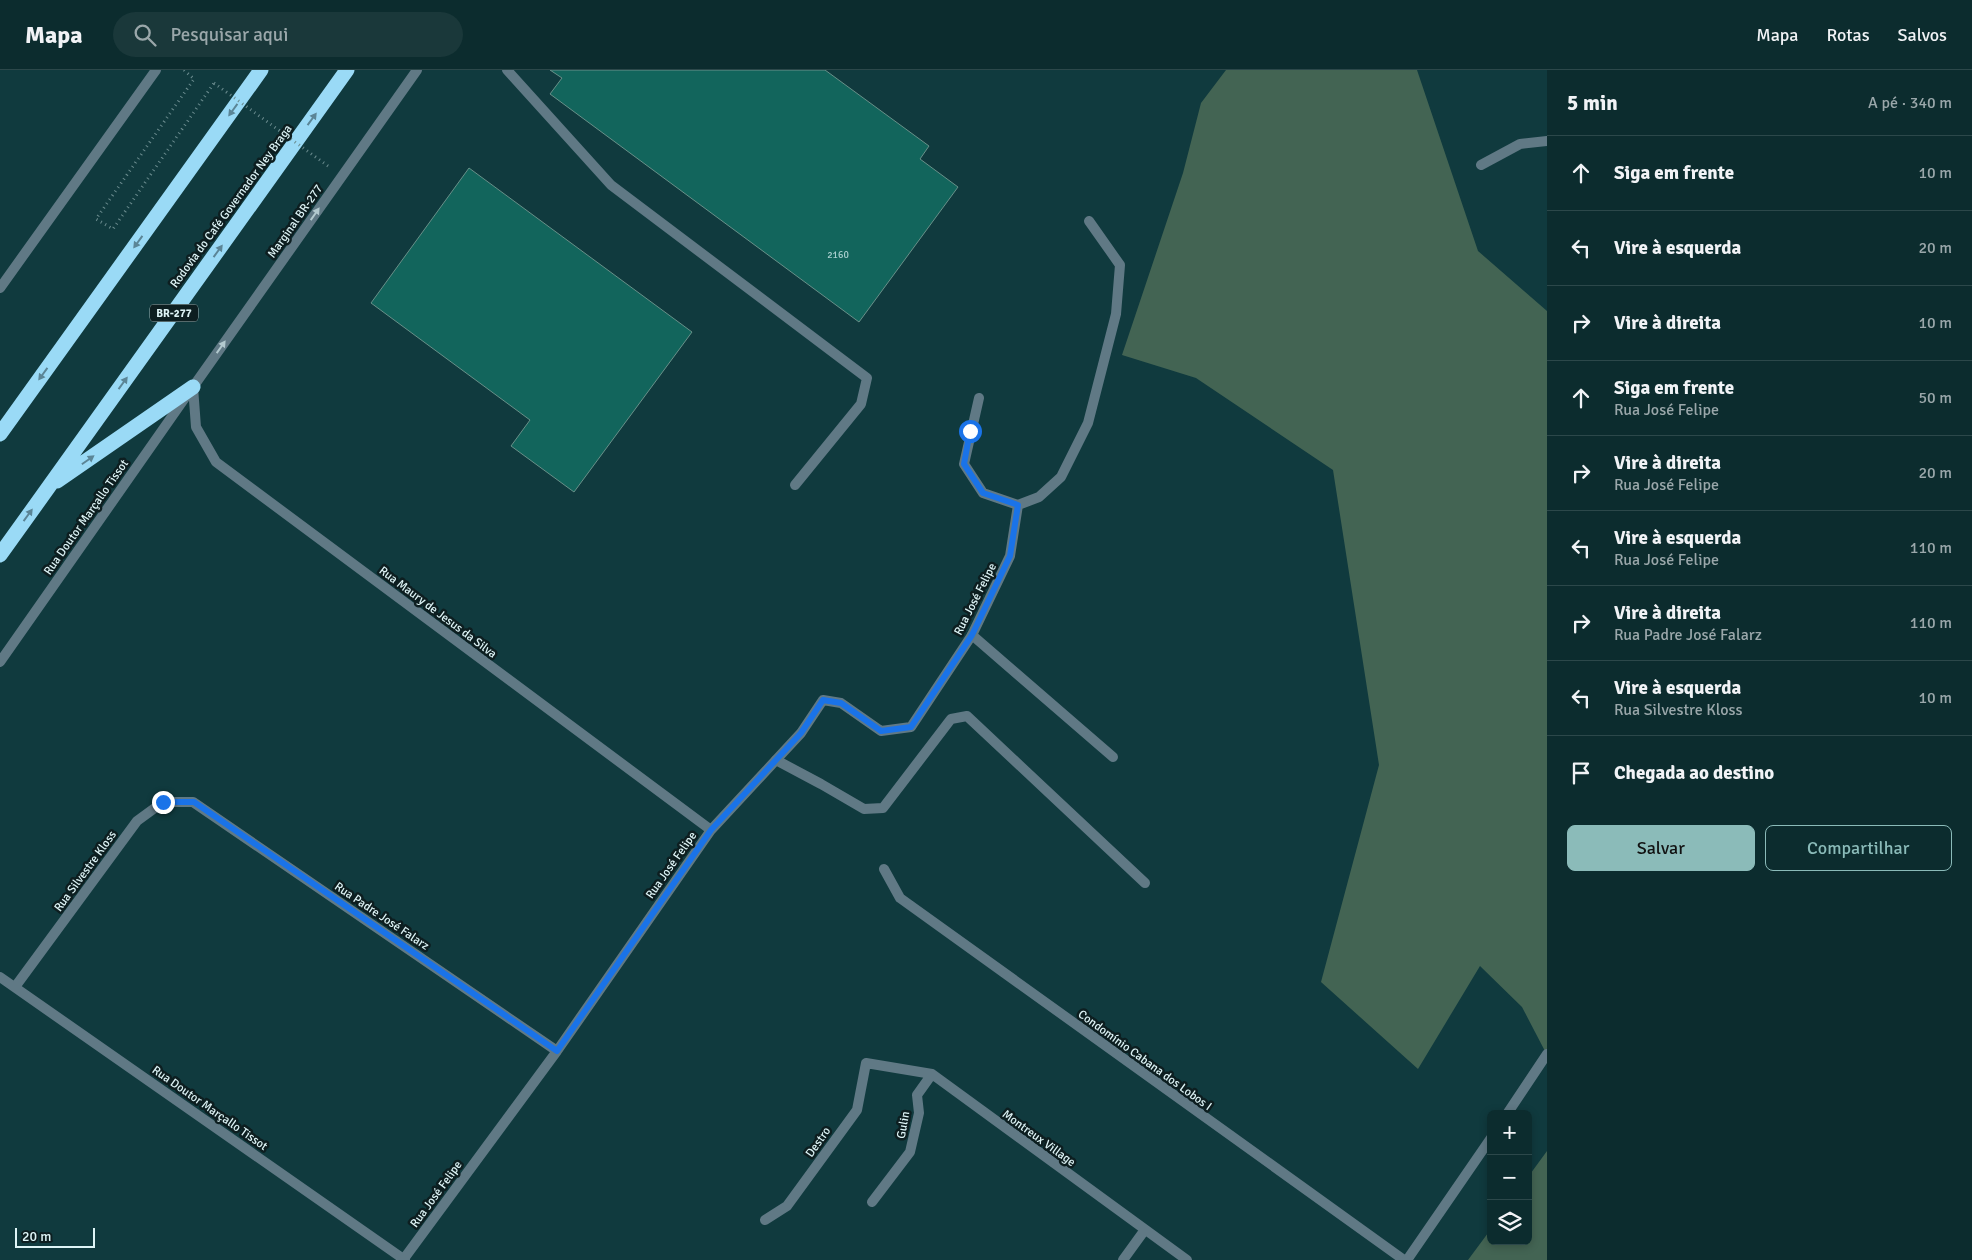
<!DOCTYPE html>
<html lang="pt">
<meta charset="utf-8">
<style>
:root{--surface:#0c2c2e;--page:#1a383a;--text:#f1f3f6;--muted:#9aa7aa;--line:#2c484a;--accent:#8bbbb9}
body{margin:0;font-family:Signika,sans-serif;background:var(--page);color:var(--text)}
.controls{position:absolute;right:15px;bottom:15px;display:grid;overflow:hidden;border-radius:8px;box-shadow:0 2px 8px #0003}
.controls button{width:45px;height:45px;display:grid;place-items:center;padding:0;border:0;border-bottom:1px solid var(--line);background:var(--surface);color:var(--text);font:25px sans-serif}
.scale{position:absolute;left:15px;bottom:12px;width:80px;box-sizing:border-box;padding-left:5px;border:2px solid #def4f6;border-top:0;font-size:14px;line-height:18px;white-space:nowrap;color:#def4f6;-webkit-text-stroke:4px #0d1e20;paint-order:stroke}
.stop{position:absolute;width:15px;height:15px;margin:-11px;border:4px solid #1a73e8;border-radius:50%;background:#fff}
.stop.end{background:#1a73e8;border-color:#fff;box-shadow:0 1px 5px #0008}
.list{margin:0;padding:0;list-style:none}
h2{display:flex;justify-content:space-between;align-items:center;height:65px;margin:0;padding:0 20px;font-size:21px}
h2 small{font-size:16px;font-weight:400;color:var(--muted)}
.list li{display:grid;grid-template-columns:32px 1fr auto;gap:15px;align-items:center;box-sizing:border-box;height:75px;padding:0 20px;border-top:1px solid var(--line)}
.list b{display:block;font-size:19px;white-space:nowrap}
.list p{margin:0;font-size:16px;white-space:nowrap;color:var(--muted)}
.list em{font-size:16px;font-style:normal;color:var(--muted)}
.actions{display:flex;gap:10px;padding:15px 20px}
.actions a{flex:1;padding:11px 0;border:1px solid var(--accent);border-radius:8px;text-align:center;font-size:18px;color:var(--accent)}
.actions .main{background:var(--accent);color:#111}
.icon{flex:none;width:28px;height:28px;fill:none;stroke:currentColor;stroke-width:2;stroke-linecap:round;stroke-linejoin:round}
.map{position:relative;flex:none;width:1547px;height:1190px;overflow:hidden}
header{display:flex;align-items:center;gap:30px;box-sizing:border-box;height:70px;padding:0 25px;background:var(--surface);border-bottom:1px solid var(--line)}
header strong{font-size:24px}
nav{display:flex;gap:28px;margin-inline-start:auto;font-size:18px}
.search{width:350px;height:45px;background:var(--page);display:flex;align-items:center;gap:12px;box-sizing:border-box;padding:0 18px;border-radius:28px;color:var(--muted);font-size:19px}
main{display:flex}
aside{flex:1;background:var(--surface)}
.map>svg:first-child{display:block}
.green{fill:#436453}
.building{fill:#12655c;stroke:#689089}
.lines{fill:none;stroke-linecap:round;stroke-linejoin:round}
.path{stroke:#6b8c8f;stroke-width:3;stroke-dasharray:1 4;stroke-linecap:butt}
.service{stroke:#607985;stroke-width:10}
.minor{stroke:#607985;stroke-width:10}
.tertiary{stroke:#607985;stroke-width:10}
.motorway{stroke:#9adaf6;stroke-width:15}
.path-bridge{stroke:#6b8c8f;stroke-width:3;stroke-dasharray:1 4;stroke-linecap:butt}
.oneway{fill:#5b8596}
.oneway2{fill:#b2c9ce}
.route{stroke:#1a73e8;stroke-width:6}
.labels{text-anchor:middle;stroke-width:5;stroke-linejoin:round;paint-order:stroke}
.number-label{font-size:10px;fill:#abd0d0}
.shield{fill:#0d1e20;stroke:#9fb4b6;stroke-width:1}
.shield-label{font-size:11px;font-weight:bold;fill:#def4f6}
.street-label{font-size:12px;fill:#def4f6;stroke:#0d1e20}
</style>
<header>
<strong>Mapa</strong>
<div class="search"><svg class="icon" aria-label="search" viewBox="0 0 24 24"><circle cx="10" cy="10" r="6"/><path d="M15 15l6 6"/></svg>Pesquisar aqui</div>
<nav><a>Mapa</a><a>Rotas</a><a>Salvos</a></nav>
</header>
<main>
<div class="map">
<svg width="1547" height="1190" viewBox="0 0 1547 1190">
<rect width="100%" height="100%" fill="#103a3e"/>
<path class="green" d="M1226 0H1417L1478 181 1547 241V985L1522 937 1480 896 1418 999 1321 912 1379 695 1333 400 1196 308 1122 285 1183 103 1201 33Z
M1547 1081V1190H1468L1491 1159V1171H1528V1107Z"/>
<path class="building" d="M550 0H825L929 76 920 89 958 117 859 252 550 24 562 8Z
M469 98 692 262 574 422 511 376 530 350 371 233Z"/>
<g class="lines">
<path class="path" d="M184 0 194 9 96 149 113 159 214 13"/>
<path class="service" d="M507 0 611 115 867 308 861 334 795 415
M979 328 964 394 983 423 1018 435 1039 427 1061 407 1088 353 1116 244 1120 195 1089 151
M972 565 1010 486 1018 435
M776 690 821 714 864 739 883 738 951 649 967 646 1145 813"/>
<path class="minor" d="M1481 95 1520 74 1547 71
M193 317 196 357 216 392 711 760
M0 592 187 325
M884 799 900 828 1404 1190
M0 907 405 1190
M15 917 137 751 163 732H193L557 981
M872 1132 910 1082 919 1043 917 1025 932 1004
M765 1150 787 1136 857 1040 866 993 932 1004 1187 1190
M403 1190 557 981 711 760 801 663 823 630 841 633 881 661 911 657 972 565 1113 687
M1123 1190 1144 1161"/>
<path class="tertiary" d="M0 218 156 0
M193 317 417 0
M1507 1044 1547 984
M1407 1190 1491 1068"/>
<path class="motorway" d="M0 364 261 0
M57 411 193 317
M0 485 347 0"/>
<path class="path-bridge" d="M214 13 328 96"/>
</g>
<defs><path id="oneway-solid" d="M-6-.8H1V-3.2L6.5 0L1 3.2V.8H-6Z" transform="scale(1.25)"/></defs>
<g class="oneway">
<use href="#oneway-solid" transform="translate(233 40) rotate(126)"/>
<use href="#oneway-solid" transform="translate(312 49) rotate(-54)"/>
<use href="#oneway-solid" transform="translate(138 172) rotate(126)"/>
<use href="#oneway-solid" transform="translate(218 181) rotate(-54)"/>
<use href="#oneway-solid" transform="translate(43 304) rotate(126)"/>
<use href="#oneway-solid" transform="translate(123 313) rotate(-54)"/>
<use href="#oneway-solid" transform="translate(88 390) rotate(-35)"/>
<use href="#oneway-solid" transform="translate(28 445) rotate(-54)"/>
</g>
<g class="oneway2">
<use href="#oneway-solid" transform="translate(315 144) rotate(-55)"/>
<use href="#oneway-solid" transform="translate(221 277) rotate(-55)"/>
</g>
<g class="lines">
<path class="route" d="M163 732H194L557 981 711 760 801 663 823 630 841 633 881 661 911 657 972 565 1010 486 1018 435 983 423 964 394 970 361"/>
</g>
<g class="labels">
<g class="number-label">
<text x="838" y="188">2160</text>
</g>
<rect class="shield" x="150" y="234.5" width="48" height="17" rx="4"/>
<g class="shield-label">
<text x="174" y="247">BR-277</text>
</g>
<g class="street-label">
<text transform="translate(231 136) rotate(-54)" y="4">Rodovia do Café Governador Ney Braga</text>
<text transform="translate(295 151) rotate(-55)" y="4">Marginal BR-277</text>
<text transform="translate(86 447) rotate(-55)" y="4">Rua Doutor Marçallo Tissot</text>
<text transform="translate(975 529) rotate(-63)" y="4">Rua José Felipe</text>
<text transform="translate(438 542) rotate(37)" y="4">Rua Maury de Jesus da Silva</text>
<text transform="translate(671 795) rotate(-55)" y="4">Rua José Felipe</text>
<text transform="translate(85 801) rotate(-54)" y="4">Rua Silvestre Kloss</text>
<text transform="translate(382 846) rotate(34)" y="4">Rua Padre José Falarz</text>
<text transform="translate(1145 990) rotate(36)" y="4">Condomínio Cabana dos Lobos I</text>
<text transform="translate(210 1038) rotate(35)" y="4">Rua Doutor Marçallo Tissot</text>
<text transform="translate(903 1055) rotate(-80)" y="4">Gulin</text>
<text transform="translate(1039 1068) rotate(36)" y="4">Montreux Village</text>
<text transform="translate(818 1072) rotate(-55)" y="4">Destro</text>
<text transform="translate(436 1124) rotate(-54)" y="4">Rua José Felipe</text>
</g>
</g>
</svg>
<div class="controls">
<button>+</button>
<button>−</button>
<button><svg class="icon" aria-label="layers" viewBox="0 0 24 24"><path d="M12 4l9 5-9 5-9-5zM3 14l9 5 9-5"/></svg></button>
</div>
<div class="scale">20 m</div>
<div class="stop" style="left:970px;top:361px"></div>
<div class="stop end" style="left:163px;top:732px"></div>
</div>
<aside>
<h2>5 min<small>A pé · 340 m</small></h2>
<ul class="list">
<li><svg class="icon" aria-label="ahead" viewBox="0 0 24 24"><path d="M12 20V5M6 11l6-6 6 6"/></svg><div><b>Siga em frente</b></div><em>10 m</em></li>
<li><svg class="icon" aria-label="left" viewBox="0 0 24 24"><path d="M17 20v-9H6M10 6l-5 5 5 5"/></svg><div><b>Vire à esquerda</b></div><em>20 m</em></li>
<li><svg class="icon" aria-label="right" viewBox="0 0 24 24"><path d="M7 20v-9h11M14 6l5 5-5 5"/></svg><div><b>Vire à direita</b></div><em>10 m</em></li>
<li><svg class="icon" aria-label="ahead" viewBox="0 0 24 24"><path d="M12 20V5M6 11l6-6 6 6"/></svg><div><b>Siga em frente</b><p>Rua José Felipe</p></div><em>50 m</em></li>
<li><svg class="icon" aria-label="right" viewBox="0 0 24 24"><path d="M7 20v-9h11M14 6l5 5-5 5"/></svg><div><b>Vire à direita</b><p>Rua José Felipe</p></div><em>20 m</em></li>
<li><svg class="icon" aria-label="left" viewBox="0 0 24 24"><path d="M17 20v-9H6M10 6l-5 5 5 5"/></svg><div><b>Vire à esquerda</b><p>Rua José Felipe</p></div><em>110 m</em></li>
<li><svg class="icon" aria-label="right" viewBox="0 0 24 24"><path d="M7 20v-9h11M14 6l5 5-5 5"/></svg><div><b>Vire à direita</b><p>Rua Padre José Falarz</p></div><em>110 m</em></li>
<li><svg class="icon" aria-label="left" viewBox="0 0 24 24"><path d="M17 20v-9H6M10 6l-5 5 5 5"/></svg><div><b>Vire à esquerda</b><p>Rua Silvestre Kloss</p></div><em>10 m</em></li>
<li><svg class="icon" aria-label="arrive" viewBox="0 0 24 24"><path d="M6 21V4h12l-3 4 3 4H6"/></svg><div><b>Chegada ao destino</b></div></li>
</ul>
<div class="actions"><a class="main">Salvar</a><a>Compartilhar</a></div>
</aside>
</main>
